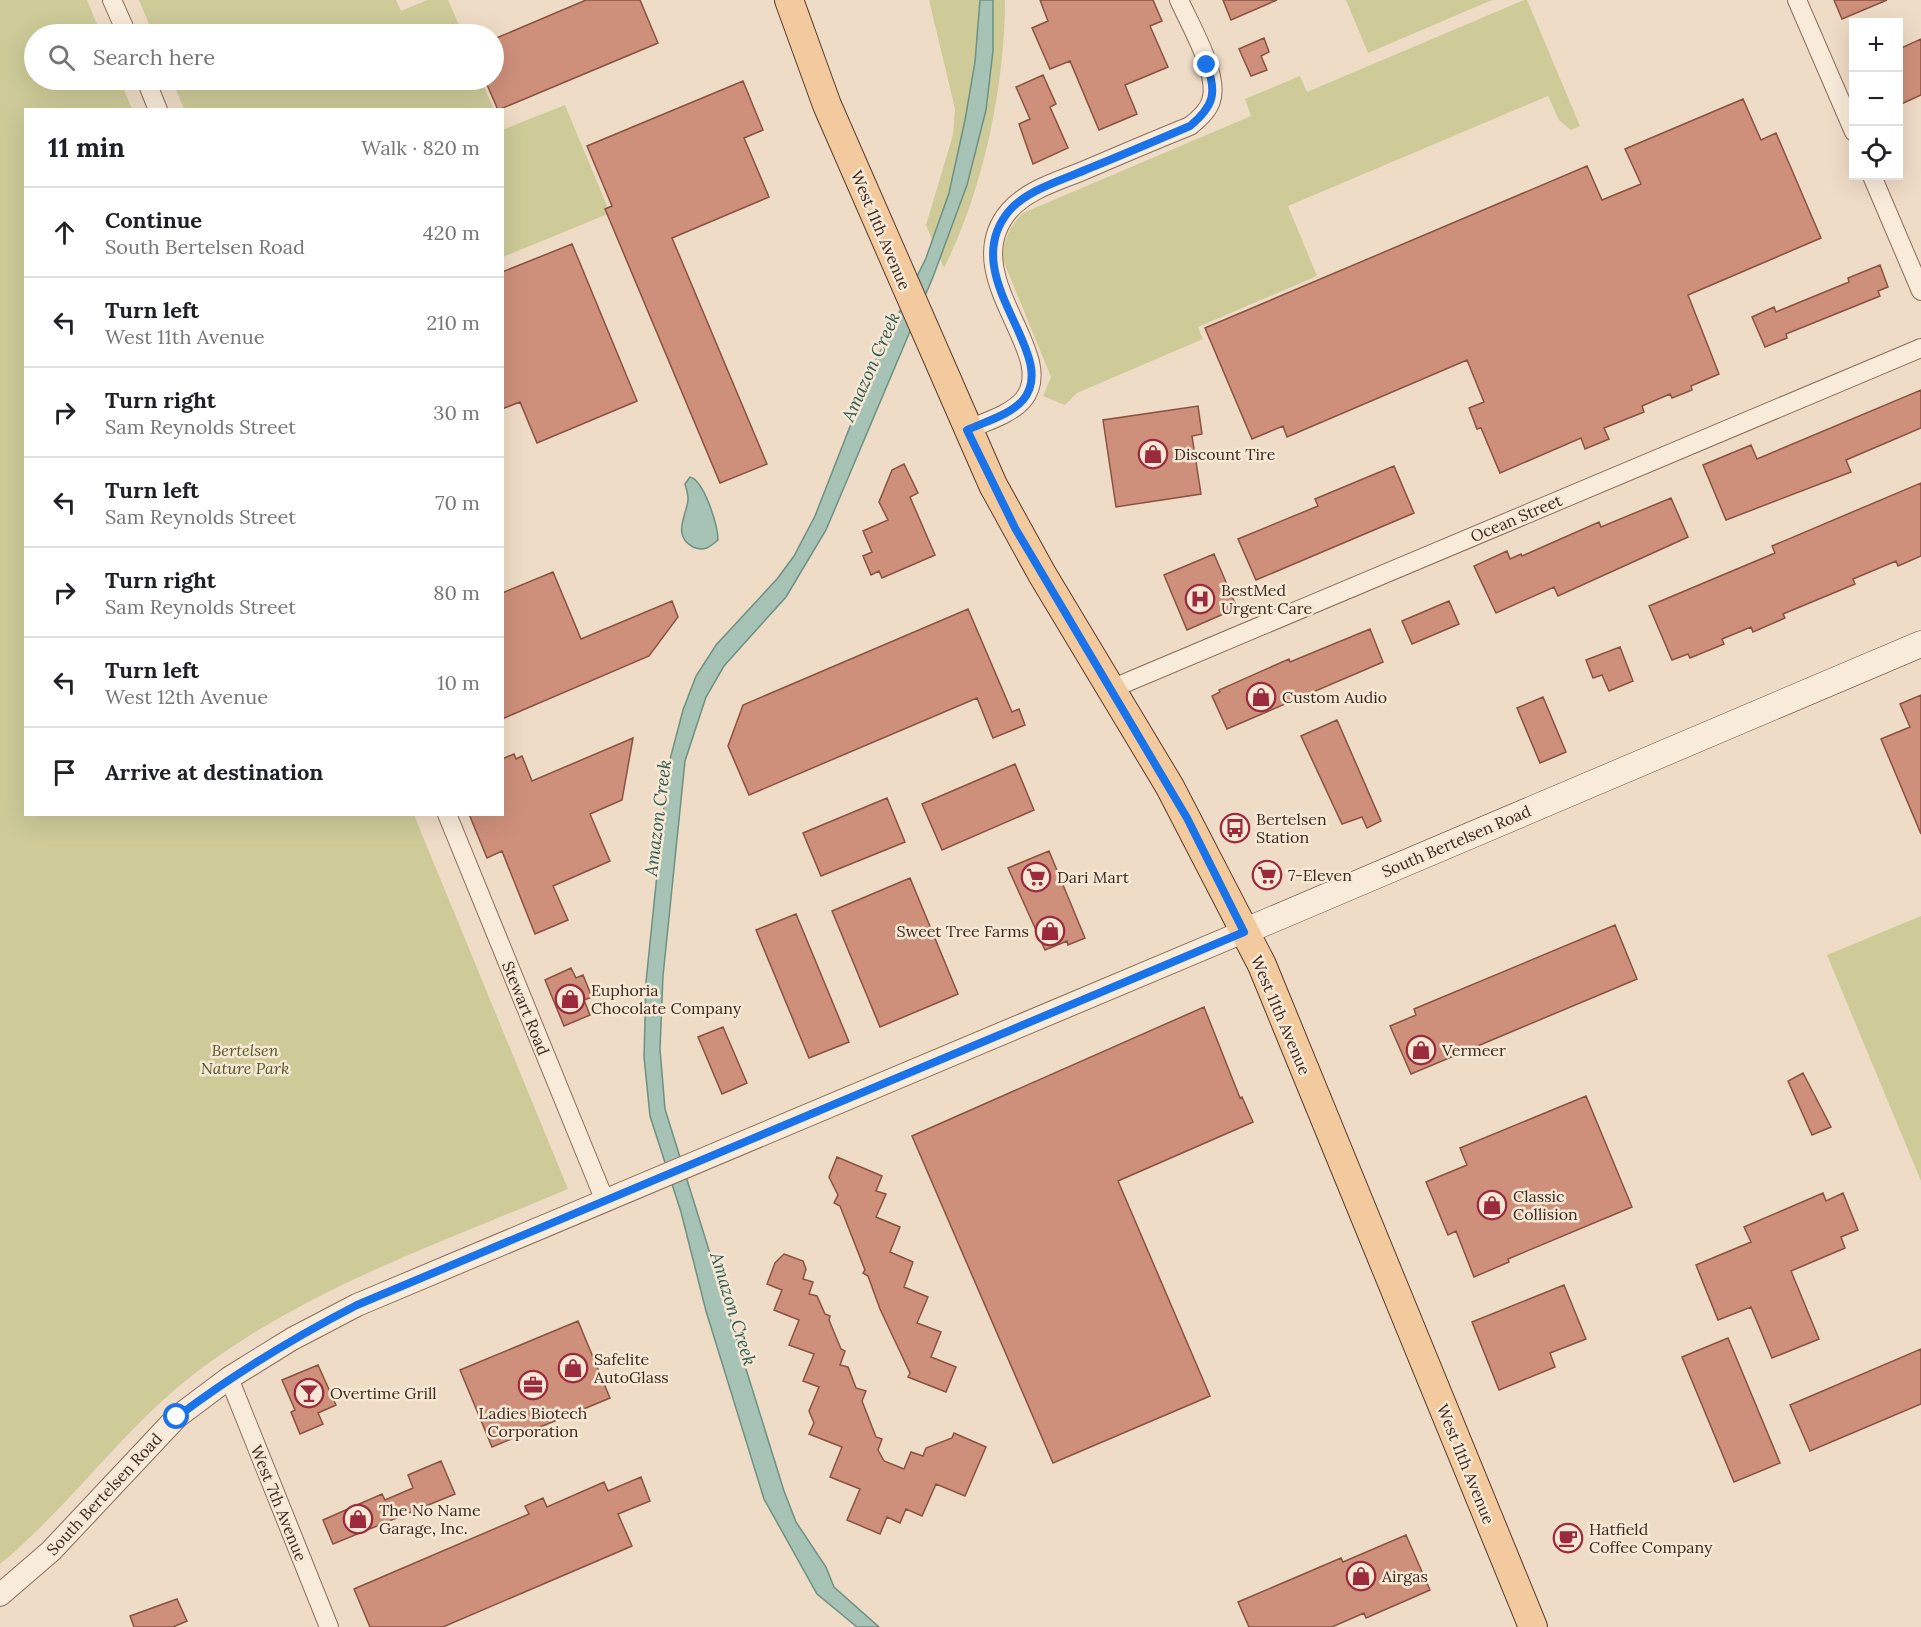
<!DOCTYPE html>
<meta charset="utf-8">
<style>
:root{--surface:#fff;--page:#f2f2f2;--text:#202124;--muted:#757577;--line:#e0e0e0}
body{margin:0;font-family:Lora,serif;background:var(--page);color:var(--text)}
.controls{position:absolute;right:18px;top:18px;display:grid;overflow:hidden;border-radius:0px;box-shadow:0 6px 24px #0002}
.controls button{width:54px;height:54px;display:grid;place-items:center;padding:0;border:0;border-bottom:2px solid var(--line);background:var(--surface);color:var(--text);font:30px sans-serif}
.stop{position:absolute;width:18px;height:18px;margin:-14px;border:4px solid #1a73e8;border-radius:50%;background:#fff}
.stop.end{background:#1a73e8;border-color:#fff;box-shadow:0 2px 6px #0008}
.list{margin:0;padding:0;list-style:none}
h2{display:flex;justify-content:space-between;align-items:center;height:78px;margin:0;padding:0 24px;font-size:26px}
h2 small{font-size:20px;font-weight:400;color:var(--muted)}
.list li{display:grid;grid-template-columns:39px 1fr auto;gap:18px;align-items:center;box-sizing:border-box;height:90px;padding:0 24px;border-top:2px solid var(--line)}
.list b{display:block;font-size:22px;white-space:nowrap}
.list p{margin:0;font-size:20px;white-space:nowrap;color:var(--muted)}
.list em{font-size:20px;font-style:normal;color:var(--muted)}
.icon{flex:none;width:33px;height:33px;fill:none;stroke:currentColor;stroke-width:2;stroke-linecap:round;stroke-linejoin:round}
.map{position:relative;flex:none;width:1921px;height:1627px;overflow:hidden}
.search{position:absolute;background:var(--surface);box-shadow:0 6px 24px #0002;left:24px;top:24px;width:480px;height:66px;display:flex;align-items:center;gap:15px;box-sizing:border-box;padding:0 21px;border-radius:33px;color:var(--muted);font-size:22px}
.panel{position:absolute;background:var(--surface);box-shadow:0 6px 24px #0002;left:24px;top:108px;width:480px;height:708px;border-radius:0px}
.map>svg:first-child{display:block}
.green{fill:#cecb99}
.water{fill:#a7c3b6;stroke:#6d9183;stroke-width:1.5}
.building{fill:#ce907b;stroke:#8a5240;stroke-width:1.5}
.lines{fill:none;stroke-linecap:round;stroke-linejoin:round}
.minor-casing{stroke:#8b6d5b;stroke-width:20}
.tertiary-casing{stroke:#8b6d5b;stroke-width:24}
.secondary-casing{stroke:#6d4e3e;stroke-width:27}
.primary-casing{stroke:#593c2f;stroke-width:30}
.minor{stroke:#f9ebd9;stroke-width:18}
.tertiary{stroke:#f9ebd9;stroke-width:22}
.secondary{stroke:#f9ebd9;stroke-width:26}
.primary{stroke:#f2ca9e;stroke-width:28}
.route{stroke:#1a73e8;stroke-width:8}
.labels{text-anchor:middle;stroke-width:5;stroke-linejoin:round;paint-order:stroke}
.street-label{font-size:16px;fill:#3b281f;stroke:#f6e8d5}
.poi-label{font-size:16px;fill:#3b281f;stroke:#f6e8d5;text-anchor:start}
.park-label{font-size:16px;font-style:italic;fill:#535725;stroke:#f6e8d5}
.water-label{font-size:18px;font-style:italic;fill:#2e5b51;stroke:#f6e8d5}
</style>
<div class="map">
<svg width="1921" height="1627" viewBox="0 0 1921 1627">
<rect width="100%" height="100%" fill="#efdcc6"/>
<path class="green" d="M0 0H87L101 34H34V80H120L132 109 26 110V814L414 815 568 1189C437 1245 297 1291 184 1382 117 1437 67 1509 0 1564Z
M139 0H396L401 11 427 0H448L463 34H153Z
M929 0H1005C1005 86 983 191 944 268L926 225 953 135 955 109Z
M1346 0H1492L1368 53Z
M1524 0H1527L1580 126 1571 130 1559 120 1548 96 1288 206 1317 276 1198 327 1203 339 1077 393 1065 405 1043 396 1051 377 1003 260C1003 240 1009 227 1023 213L1251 116 1245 99 1300 76 1307 92Z
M172 80H481L494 109H184Z
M565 105 610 213 503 257 502 130Z
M1921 916V1181L1827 955Z"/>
<path class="water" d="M980 0H993V51L986 110 967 185 933 277 826 530 786 597 724 666 706 697 685 761 663 976 660 1049 665 1109 784 1491 796 1522 826 1567 834 1587 879 1627H857L817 1594 764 1499 706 1311 681 1212 650 1116 644 1057 646 982 668 767 683 710 696 676 716 645 777 579 794 556 815 516 876 360 926 258 949 193 965 120 975 62Z
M690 477C704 480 718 526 718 540 710 547 704 552 693 547 670 535 689 511 688 498 688 494 686 488 685 484Z"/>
<path class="building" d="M586 0H640L658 43 498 110 485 80H494V39Z
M1040 0H1153L1162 21 1150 26 1168 67 1125 85 1137 114 1099 130 1070 61 1050 69 1032 28 1048 21Z
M1223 0H1277L1231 20Z
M1834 0H1887L1842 19Z
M1264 38 1269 52 1261 56 1267 70 1251 76 1239 49Z
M1921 39V95L1899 105V49Z
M1043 75 1056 104 1050 107 1068 148 1033 164 1019 124 1030 119 1016 87Z
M743 81 763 130 744 138 769 197 672 238 767 464 720 483 605 209 612 206 587 146Z
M1743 99 1761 140 1776 133 1821 238 1688 295 1719 374 1691 386 1692 390 1672 398 1670 394 1642 406 1644 412 1604 428 1609 439 1585 449 1581 438 1500 473 1481 428 1477 429 1469 408 1484 402 1467 360 1287 437 1283 426 1252 439 1205 328 1587 166 1602 200 1641 184 1625 149Z
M572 244 637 401 537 443 520 402 502 409V272Z
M1880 265 1888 287 1878 291 1880 296 1786 334 1787 338 1765 347 1752 317 1774 307 1776 312 1849 282 1848 278Z
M1921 390V428L1846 460 1851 472 1726 520 1703 465 1751 445 1757 459Z
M1198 406 1202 434 1192 436 1201 494 1116 507 1103 420Z
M904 464 918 493 910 497 935 555 882 578 879 571 871 575 863 556 872 552 863 531 888 520 879 502 892 470Z
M1394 466 1414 513 1256 580 1238 539 1318 506 1315 499Z
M1921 483V556L1898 566 1896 561 1853 579 1855 584 1783 614 1785 618 1753 632 1751 627 1722 639 1724 644 1690 658 1688 654 1672 660 1649 606 1775 553 1772 546Z
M1671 498 1688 537 1558 596 1554 587 1496 613 1474 566 1507 551 1510 559 1521 554 1522 556 1599 522 1601 527Z
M1214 554 1237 608 1187 630 1164 575Z
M553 572 581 639 672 601 678 617 649 656 502 719V593Z
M1449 601 1459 624 1412 644 1402 621Z
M968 609 1012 712 1019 709 1025 725 993 738 977 698 749 795 728 746 743 705Z
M1370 629 1383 662 1227 729 1212 696 1220 692 1219 690 1289 659 1290 662Z
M1620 647 1633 681 1609 691 1602 675 1593 678 1586 660Z
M1921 695V834L1881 739 1910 727 1900 704Z
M1543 697 1566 752 1540 763 1517 708Z
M1337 720 1381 821 1367 828 1362 817 1342 824 1301 736Z
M633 738 622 800 590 814 610 861 553 886 568 920 535 934 502 851 487 858 469 814H502V759L514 754 516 759 522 756 532 781Z
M1015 764 1034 810 942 850 922 804Z
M887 798 905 842 821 876 803 833Z
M1049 851 1085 938 1068 945 1067 941 1045 950 1008 868Z
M910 878 958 994 880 1027 832 911Z
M796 914 849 1042 809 1058 756 930Z
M1615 925 1637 979 1411 1074 1390 1026 1416 1015 1414 1009Z
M571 968 576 978 583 975 592 997 584 1000 590 1015 564 1026 545 980Z
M1204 1007 1240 1098 1242 1097 1253 1122 1118 1181 1210 1396 1053 1463 912 1136Z
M723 1027 747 1083 722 1094 698 1037Z
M1803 1073 1831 1127 1812 1135 1788 1081Z
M1586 1096 1632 1207 1508 1259 1509 1262 1474 1277 1456 1231 1448 1235 1426 1182 1467 1165 1460 1148Z
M837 1157 882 1176 876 1191 886 1194 876 1217 900 1227 890 1252 913 1262 904 1287 928 1297 917 1323 941 1332 931 1357 956 1367 946 1392 908 1377 910 1373 880 1309 868 1276 863 1273 865 1270 840 1206 834 1203 838 1195 829 1177Z
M1823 1193 1826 1201 1843 1193 1858 1230 1841 1237 1845 1248 1791 1271 1819 1339 1772 1358 1751 1307 1718 1320 1696 1265 1751 1242 1744 1227Z
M784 1254 803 1261 806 1269 803 1279 813 1282 809 1294 817 1296 825 1314 830 1316 829 1320 841 1349 845 1351 840 1365 848 1367 856 1388 866 1391 862 1401 876 1437 882 1439 878 1450 884 1461 904 1469 911 1452 923 1456 926 1448 952 1438 954 1433 986 1447 965 1496 936 1484 922 1516 906 1509 900 1523 887 1517 880 1534 847 1520 860 1489 830 1477 842 1447 809 1434 814 1423 809 1411 819 1387 803 1381 814 1354 789 1345 799 1320 774 1310 782 1290 767 1284 775 1263Z
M1564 1285 1586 1339 1550 1353 1555 1367 1499 1390 1472 1322Z
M578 1321 610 1398 492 1447 460 1370Z
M1728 1338 1780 1463 1734 1482 1682 1357Z
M1921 1349V1404L1810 1451 1790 1405Z
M318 1365 336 1405 318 1413 323 1424 300 1434 291 1412 295 1410 282 1380Z
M441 1461 455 1494 333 1544 323 1520 382 1494 385 1500 413 1488 408 1475Z
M641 1477 650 1501 618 1514 632 1546 443 1627H370L354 1589 529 1514 525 1506 543 1498 547 1507 604 1482 608 1491Z
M1406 1535 1430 1590 1366 1618 1364 1613 1332 1627H1249L1238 1602 1341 1558 1343 1562Z
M177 1599 187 1621 173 1627H134L130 1616Z"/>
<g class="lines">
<g class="minor-casing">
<path id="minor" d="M112 0 127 34
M1797 0 1854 132
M146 80 158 110
M1872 176 1921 291
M967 430C984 422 1010 415 1023 400 1062 354 954 276 1009 211 1028 189 1059 181 1085 170 1120 155 1155 140 1190 126 1199 119 1208 111 1211 101 1220 75 1190 25 1179 0
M1111 689 1921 348
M447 814 605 1201
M229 1378 329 1627"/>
</g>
<g class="tertiary-casing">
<path id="tertiary" d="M0 1595 51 1551 177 1417 229 1378 292 1339 357 1305 1243 932"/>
</g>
<g class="secondary-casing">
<path id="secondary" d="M1243 932 1921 644"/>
</g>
<g class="primary-casing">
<path id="primary" d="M789 0 827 105 993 485 1042 574 1170 787 1262 965 1533 1627"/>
</g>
<use href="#minor" class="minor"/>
<use href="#tertiary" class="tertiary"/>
<use href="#secondary" class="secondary"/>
<use href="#primary" class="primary"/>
</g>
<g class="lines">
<path class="route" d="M177 1417C234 1374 293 1338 357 1305L1244 932 1187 818 1015 528 967 430C984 422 1010 415 1023 400 1062 354 954 277 1009 211 1027 190 1060 181 1085 170 1120 156 1155 141 1190 126 1214 106 1217 93 1207 65"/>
</g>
<defs>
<g id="shop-ring" transform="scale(1.5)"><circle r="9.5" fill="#f6e8d5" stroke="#9b2a3d" stroke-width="1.5"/><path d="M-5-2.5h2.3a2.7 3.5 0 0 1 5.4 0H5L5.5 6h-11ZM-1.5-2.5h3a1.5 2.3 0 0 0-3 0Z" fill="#9b2a3d"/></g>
<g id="hospital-ring" transform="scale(1.5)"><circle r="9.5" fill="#f6e8d5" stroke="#9b2a3d" stroke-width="1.5"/><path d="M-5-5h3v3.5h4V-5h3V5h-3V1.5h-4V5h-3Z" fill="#9b2a3d"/></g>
<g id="bus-ring" transform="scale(1.5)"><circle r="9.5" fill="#f6e8d5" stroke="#9b2a3d" stroke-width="1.5"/><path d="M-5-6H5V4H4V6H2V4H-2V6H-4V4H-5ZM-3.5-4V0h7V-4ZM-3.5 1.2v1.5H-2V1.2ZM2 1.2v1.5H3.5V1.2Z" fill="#9b2a3d"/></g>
<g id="supermarket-ring" transform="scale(1.5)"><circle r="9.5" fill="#f6e8d5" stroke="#9b2a3d" stroke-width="1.5"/><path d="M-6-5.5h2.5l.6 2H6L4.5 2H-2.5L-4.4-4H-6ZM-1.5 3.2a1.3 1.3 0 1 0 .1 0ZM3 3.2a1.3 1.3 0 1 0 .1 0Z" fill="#9b2a3d"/></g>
<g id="office-ring" transform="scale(1.5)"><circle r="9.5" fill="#f6e8d5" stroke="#9b2a3d" stroke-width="1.5"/><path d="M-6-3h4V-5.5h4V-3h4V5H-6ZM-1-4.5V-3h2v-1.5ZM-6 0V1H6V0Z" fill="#9b2a3d"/></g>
<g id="bar-ring" transform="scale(1.5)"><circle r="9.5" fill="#f6e8d5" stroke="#9b2a3d" stroke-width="1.5"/><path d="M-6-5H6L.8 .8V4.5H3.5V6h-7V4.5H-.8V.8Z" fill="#9b2a3d"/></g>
<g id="cafe-ring" transform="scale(1.5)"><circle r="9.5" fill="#f6e8d5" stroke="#9b2a3d" stroke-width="1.5"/><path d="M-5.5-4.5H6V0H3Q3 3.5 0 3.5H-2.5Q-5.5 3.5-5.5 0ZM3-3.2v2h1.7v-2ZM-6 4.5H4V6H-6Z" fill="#9b2a3d"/></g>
</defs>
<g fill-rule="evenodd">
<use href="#shop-ring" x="1153" y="454"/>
<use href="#hospital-ring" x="1200" y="599"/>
<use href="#shop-ring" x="1261" y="697"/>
<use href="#bus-ring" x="1235" y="828"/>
<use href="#supermarket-ring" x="1267" y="875"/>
<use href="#supermarket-ring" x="1036" y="877"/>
<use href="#shop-ring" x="1050" y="931"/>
<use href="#shop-ring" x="570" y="999"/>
<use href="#shop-ring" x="1421" y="1050"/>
<use href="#shop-ring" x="1492" y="1205"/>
<use href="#shop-ring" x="573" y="1368"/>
<use href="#office-ring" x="533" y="1385"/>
<use href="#bar-ring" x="309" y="1393"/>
<use href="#shop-ring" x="358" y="1519"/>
<use href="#cafe-ring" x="1568" y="1538"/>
<use href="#shop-ring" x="1361" y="1576"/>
</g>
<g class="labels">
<g class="street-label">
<text transform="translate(881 230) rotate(67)" y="6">West 11th Avenue</text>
<text transform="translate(1516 518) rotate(-23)" y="6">Ocean Street</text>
<text transform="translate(1456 841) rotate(-23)" y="6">South Bertelsen Road</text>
<text transform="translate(526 1008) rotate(68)" y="6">Stewart Road</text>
<text transform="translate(1281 1015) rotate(67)" y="6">West 11th Avenue</text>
<text transform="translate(1466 1464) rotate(68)" y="6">West 11th Avenue</text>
<text transform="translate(104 1494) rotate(-47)" y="6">South Bertelsen Road</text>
<text transform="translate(279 1503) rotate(68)" y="6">West 7th Avenue</text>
</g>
<g class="poi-label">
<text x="1174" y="460">Discount Tire</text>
<text x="1221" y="596">BestMed<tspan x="1221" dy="18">Urgent Care</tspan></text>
<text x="1282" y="703">Custom Audio</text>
<text x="1256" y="825">Bertelsen<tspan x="1256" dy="18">Station</tspan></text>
<text x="1288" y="881">7-Eleven</text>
<text x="1057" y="883">Dari Mart</text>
<text x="1029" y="937" text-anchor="end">Sweet Tree Farms</text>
<text x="591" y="996">Euphoria<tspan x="591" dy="18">Chocolate Company</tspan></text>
<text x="1442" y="1056">Vermeer</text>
<text x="1513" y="1202">Classic<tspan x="1513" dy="18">Collision</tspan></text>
<text x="594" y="1365">Safelite<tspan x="594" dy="18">AutoGlass</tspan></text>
<text x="330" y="1399">Overtime Grill</text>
<text x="533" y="1419" text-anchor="middle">Ladies Biotech<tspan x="533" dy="18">Corporation</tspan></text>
<text x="379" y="1516">The No Name<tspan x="379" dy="18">Garage, Inc.</tspan></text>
<text x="1589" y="1535">Hatfield<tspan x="1589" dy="18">Coffee Company</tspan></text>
<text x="1382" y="1582">Airgas</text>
</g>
<g class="park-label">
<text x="245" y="1056">Bertelsen<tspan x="245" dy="18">Nature Park</tspan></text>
</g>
<g class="water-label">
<text transform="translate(871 367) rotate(-66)" y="6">Amazon Creek</text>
<text transform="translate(658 818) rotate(-83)" y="6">Amazon Creek</text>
<text transform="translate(733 1309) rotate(73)" y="6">Amazon Creek</text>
</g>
</g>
</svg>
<div class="controls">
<button>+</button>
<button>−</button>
<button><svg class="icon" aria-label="locate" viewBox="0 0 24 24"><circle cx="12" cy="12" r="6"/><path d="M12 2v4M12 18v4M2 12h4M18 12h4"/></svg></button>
</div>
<div class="stop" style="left:177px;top:1417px"></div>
<div class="stop end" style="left:1207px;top:65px"></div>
<div class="search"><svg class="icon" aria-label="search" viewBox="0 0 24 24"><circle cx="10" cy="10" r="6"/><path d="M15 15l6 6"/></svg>Search here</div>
<section class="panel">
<h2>11 min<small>Walk · 820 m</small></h2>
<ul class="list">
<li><svg class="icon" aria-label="ahead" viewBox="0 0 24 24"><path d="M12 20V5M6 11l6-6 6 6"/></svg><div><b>Continue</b><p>South Bertelsen Road</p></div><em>420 m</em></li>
<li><svg class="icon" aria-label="left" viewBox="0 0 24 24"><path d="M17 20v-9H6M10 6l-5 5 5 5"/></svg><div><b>Turn left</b><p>West 11th Avenue</p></div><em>210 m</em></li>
<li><svg class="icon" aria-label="right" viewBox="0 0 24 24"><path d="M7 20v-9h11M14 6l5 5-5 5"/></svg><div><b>Turn right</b><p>Sam Reynolds Street</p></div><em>30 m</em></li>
<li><svg class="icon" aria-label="left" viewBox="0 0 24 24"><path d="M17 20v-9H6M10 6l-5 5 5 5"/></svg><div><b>Turn left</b><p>Sam Reynolds Street</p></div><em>70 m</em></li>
<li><svg class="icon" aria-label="right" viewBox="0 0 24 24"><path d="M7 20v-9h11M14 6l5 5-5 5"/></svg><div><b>Turn right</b><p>Sam Reynolds Street</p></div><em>80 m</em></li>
<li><svg class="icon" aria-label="left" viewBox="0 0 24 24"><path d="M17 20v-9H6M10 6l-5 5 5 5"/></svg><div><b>Turn left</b><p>West 12th Avenue</p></div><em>10 m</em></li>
<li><svg class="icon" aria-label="arrive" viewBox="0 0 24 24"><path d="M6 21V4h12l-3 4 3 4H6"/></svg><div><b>Arrive at destination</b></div></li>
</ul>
</section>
</div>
